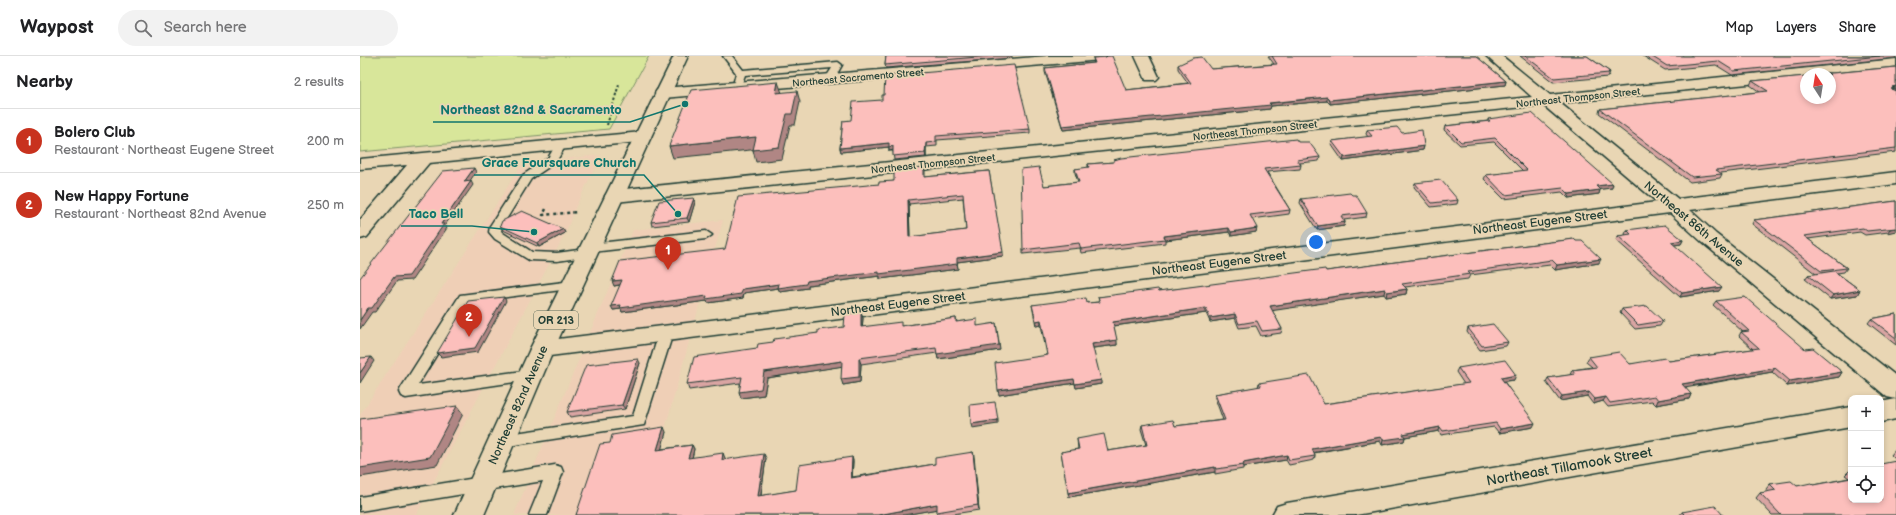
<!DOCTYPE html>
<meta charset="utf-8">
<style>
:root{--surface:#fff;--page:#f2f2f2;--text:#202124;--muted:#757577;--line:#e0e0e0;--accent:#c8321e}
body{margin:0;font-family:"Balsamiq Sans",sans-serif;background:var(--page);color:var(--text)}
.controls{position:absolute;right:12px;bottom:12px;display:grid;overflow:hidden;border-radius:8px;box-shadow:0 2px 6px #0003}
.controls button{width:36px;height:36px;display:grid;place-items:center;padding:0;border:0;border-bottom:1px solid var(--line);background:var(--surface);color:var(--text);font:20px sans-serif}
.compass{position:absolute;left:1440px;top:12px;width:36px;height:36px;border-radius:50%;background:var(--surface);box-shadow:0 2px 6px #0003;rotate:348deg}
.you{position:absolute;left:956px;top:186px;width:14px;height:14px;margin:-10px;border:3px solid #fff;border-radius:50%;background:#1a73e8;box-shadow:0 0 0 6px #1a73e833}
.badge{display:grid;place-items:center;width:26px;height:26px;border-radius:50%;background:var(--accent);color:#fff;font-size:13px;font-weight:700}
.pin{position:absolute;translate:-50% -33px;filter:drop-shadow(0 1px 2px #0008)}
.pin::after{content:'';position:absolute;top:21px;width:14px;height:12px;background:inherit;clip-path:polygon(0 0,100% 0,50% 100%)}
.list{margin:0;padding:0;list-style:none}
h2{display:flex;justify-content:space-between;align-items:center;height:52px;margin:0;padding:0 16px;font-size:17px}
h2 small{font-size:13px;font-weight:400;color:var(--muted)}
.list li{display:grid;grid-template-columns:26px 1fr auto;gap:12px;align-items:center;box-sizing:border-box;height:64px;padding:0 16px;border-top:1px solid var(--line)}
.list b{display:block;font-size:15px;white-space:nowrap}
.list p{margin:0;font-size:13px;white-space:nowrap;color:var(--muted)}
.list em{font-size:13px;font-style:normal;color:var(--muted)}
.icon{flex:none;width:22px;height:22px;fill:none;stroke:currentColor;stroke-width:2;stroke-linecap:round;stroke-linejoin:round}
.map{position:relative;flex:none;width:1536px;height:459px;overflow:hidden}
header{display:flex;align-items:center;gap:24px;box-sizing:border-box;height:56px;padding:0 20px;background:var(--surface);border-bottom:1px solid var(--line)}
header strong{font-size:19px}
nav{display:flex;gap:22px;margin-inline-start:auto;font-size:14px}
.search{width:280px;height:36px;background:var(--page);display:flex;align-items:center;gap:10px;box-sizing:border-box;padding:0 14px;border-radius:22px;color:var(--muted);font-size:15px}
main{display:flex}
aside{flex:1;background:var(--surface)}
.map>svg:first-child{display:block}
.built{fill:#efcfb6}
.green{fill:#d8e69a;stroke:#7c9267}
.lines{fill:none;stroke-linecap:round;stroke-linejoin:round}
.service-casing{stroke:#1f3d34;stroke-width:3}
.minor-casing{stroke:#1f3d34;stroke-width:3}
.primary-casing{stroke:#1f3d34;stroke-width:3}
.path-far1{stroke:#1f3d34;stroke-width:2;stroke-dasharray:2.5 2.5;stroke-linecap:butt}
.path{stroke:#1f3d34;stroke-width:2.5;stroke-dasharray:3 3;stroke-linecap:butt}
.service{fill:#e9d6b4;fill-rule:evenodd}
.minor{fill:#e9d6b4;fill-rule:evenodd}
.primary{fill:#e9d6b4;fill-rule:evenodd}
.wall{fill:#d9a4a2;stroke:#1f3d34;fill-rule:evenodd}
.shaded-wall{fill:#b08684;stroke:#1f3d34}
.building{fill:#fcbfbc;stroke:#1f3d34;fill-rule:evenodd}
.labels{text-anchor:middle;stroke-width:3.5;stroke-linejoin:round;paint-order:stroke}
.far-street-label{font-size:10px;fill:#1f3d34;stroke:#e9d6b4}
.shield{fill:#e9d6b4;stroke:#5c6b5a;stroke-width:1}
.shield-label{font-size:11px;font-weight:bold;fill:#1f3d34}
.street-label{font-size:12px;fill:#1f3d34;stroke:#e9d6b4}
.near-street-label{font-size:14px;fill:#1f3d34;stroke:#e9d6b4}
.leader{fill:none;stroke:#0f766e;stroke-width:1.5}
.callout-dot{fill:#0f766e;stroke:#e9d6b4;stroke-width:1.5}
.callout-label{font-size:13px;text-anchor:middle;font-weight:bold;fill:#0f766e;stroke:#e9d6b4;stroke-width:3.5;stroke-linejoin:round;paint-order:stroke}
</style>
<header>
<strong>Waypost</strong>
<div class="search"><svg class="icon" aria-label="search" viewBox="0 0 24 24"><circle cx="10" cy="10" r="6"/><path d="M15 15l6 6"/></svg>Search here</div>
<nav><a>Map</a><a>Layers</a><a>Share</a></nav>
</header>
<main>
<aside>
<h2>Nearby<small>2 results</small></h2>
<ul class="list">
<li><span class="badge">1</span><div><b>Bolero Club</b><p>Restaurant · Northeast Eugene Street</p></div><em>200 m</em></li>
<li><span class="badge">2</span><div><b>New Happy Fortune</b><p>Restaurant · Northeast 82nd Avenue</p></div><em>250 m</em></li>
</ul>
</aside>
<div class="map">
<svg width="1536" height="459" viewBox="0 0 1536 459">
<rect width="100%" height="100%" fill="#e9d6b4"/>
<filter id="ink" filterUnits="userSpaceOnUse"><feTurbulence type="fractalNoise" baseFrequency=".025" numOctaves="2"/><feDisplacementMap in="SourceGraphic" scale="8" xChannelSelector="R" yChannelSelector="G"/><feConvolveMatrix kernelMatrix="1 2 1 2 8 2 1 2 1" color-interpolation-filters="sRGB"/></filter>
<g filter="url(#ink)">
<path class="built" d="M241 99 216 150 205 178 56 459H0V359L163 107Z
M363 164 281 459H154L273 174Z"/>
<path class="green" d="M0 0H289L249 73 0 96Z"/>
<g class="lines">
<g class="service-casing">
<path id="service" d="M363 0H372L383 14 478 6 482 9 473 25 470 26 465 23 472 12 385 19 382 27 379 28 374 25 376 17Z
M201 86 206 89 196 106 171 123 142 170 141 175 143 177 172 196 197 197 225 193 226 189 230 188 346 175 352 179 346 183 232 196 231 200 197 205 169 204 135 183 129 176 130 170 163 119 188 102 197 87Z
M212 225 217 226 218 229 217 232 109 246 58 329 171 314 176 315 178 319 176 323 46 342 41 340 39 336 41 332 100 239Z
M306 272 311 274 313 277 284 369 142 391 136 389 134 385 136 381 142 379 273 360 299 277 301 274Z
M195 409 201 411 203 416 187 459H169L183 425 0 455V441Z"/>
</g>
<g class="minor-casing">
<path id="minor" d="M688 0H748L746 3 741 4 303 42 297 40 295 37 297 34 303 32Z
M775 0H789L799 21 796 24H786Z
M1126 0H1142L1190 39 1536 3V13L1470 19V18H1446V22L1200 47 1318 143 1536 116V128L1330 154 1356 178 1536 320V363L1521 366V346L1536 343 1527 341 1342 186 1310 157 182 301 174 299 170 293 174 287 182 285 1297 146 1183 49 255 146 248 144 245 140 248 136 255 134 1172 41Z
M282 76 288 77 291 81 288 85 69 107 7 181 0 183V164L47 109 0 113V103Z
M1491 351V371L996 459H912L917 450 927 447Z"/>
</g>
<g class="primary-casing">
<path id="primary" d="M314 0H328L194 293 124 459H94L170 293Z"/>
</g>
<path class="path-far1" d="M247 69 259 28"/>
<path class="path" d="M186 153 183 159 217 156"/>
<use href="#service" class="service"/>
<use href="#minor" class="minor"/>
<use href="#primary" class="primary"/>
</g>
<path class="wall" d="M526 0H652V2L526 12 525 9Z
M908 0H1116L1146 25 1145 29 970 48 967 45 911 50 910 53 703 74 685 16V12L734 7 733 2 746 1 766 34 828 27 818 13V9L851 13 914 8Z
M1160 0H1227L1250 16 1248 21 1193 26Z
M1283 0H1536V2L1372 19 1356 9 1305 14Z
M1536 11V34H1534L1536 35V96L1361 117 1362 118 1360 122 1330 126 1239 57 1240 53 1400 36 1390 29 1392 25 1470 18H1448L1450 16 1472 17Z
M1128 63 1252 132 1240 133V134L1239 138 1208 142 1202 136 1144 143 1124 123 1126 119 1163 115 1134 86 1100 89 1084 74 1085 70 1128 65Z
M483 65 670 73V77L577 84V90L566 91V101L534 104 533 95H529V91L481 96 480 92Z
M1007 74 1042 77 1064 90 1063 94 983 105 971 88 972 85 1008 81 1006 78Z
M938 86 960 101 959 105 940 107 941 109 940 113 907 116 930 154 929 158 892 163 896 176 871 180 869 176 805 184V187L721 197 720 192 663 198V194L684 130 718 126 715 117V113L728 112V108L754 106V104Z
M564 111 565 115V121L629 115 643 200 597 206 598 213 520 223V220L448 229V232L420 236 418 232 384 237 383 242 348 247 347 245 262 256 261 253 253 254 260 229 254 230 365 193 519 128 534 125ZM603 142 606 174 550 181 549 148Z
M1055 127 1098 144 1097 148 1071 151 1054 131Z
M941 143 1007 157 1006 161 984 164 985 166 984 170 957 174 940 147Z
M1536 145V175L1505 179 1500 176 1448 183 1487 212 1484 216 1477 217 1500 234 1497 239 1470 243 1445 223 1448 219 1456 218 1392 168 1394 164Z
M335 146 329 166 292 170 291 166Z
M140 170 203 173 205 177 179 191 143 174Z
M1267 174 1323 184 1321 188 1314 189 1359 235 1320 241 1256 184 1258 180 1266 179 1265 178Z
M1214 183 1239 207 1195 214 1190 209 1110 219 1108 223 1045 231 1047 233 1046 238 1026 241 1024 238 912 254 922 273 921 277 901 280 896 270 879 272 875 262 850 266 846 257 754 270 757 289 733 292 741 328 716 332 715 327 639 339 687 299 681 269 676 270 672 249 727 247 739 246 738 241 799 235 966 215Z
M1356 245 1445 293 1482 316 1479 321 1427 330 1412 316 1325 332 1331 338 1329 343 1296 349 1292 345 1248 351 1243 345 1233 348 1227 340 1200 345 1186 326 1188 322 1210 319 1212 314 1232 311 1226 306 1229 301 1270 308 1309 305 1393 293 1379 280 1381 276H1383L1353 249Z
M1262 253 1303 265 1300 270 1275 273 1260 257Z
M1536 258V289L1508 267 1511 263Z
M503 262 502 271 541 270 596 262 597 266 618 270 640 294 578 303 577 297 501 308 500 326 483 329 482 310 407 322 404 339 381 342 380 327 329 334 327 328 397 292 458 277 484 271Z
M1108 272 1148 286 1146 290 1120 294 1107 276Z
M280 307 265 353 210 361 207 356Z
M1098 312 1154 324 1144 325 1173 371 1139 377 1134 371 1081 379 1079 375 1045 381 1044 385 1022 389 1020 385 954 397 955 400 954 404 929 409 926 404 883 411V413L855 418V416L709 441 701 396 718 393 717 383 748 395 786 389 781 373 782 369 815 370 863 364 855 342V338L898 331 899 327 964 348 1104 328 1096 316Z
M306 376 301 393 332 389 334 393 332 402H365V404L406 402 401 440 436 434 492 401 493 405 492 421 575 408 613 396 619 454 587 459H578L577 453 544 459H216L250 387Z
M1536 393V404L1531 399Z
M1491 413V444L1536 459H1412L1396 442 1400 437 1408 436 1406 433 1410 428 1437 430 1453 429 1489 422 1485 419Z
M1322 456 1363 459H1320Z"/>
<path class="shaded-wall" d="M1146 25 1145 29 970 48V44Z
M418 26 422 37H416Z
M1536 30V34H1534L1533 37 1532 31Z
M437 35 440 46 435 69H430L422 103 396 106 393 94Z
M967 41V45L911 50 910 53 703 74 702 70Z
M396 81 400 93 313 102 309 90Z
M529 87 533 90 534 94 529 95V91L481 96 480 92Z
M566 87V101L565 97Z
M1064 90 1063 94 983 105 984 101Z
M114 112 116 116 107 129 104 126Z
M111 125 113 129 85 169 87 172 52 224 37 225 15 256H12L0 273V264L8 252 34 221 81 168Z
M1253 128 1252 132 1234 134 1236 130Z
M1240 134 1239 138 1208 142 1209 138Z
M334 142 335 146 329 166 327 162Z
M548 144 549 148 550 185 549 181Z
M985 166 984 170 957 174 958 170Z
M869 172V176L805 184 804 180Z
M897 172 896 176 871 180V176Z
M1536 172V175L1527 177 1530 173Z
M203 173 205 177 179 191 177 187Z
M1323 184 1321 188 1308 190 1311 186Z
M643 196V200L597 206 598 213 520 223V220L448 229V232L420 236 418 232 384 237 383 242 348 247 347 245 262 256 261 253 253 254 251 250 419 228 447 225 597 202Z
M1241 203 1239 207 1195 214 1197 209Z
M262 224 264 228 254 230 252 225Z
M1362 231 1359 235 1320 241 1322 237Z
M1025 233 1024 238 910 255V250Z
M1047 233 1046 238 1026 241 1027 236Z
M1500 234 1497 239 1470 243 1473 239Z
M144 241 146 245 118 296 81 301 77 297Z
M846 252V257L753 270V266Z
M501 256 503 262 502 277 501 271Z
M875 258V262L850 266V262Z
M681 264V269L676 270V265Z
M636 267 640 294 578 303 577 298Z
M757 284V289L733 292 732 288Z
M11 301 14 305 0 327V317Z
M499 302 501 308 500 326 483 329 481 323Z
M278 303 280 307 265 353 262 349Z
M482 305 484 310 407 322 404 339 381 342 379 336 404 316Z
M1415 312 1412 316 1319 332 1322 328Z
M1482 316 1479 321 1427 330 1430 325Z
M1156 319 1154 324 1139 326 1141 322Z
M714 323 715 327 639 339 638 334Z
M741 324V328L716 332 715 328Z
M1229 336 1227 340 1200 345 1202 340Z
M1331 338 1329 343 1296 349 1298 344Z
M1246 341 1243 345 1233 348 1235 343Z
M97 350 103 358 77 409 0 421V412Z
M638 364V368L612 372 611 368Z
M1175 367 1173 371 1139 377 1140 373Z
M304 371 306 376 300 399 297 394Z
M1080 371 1079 375 1045 381 1044 385 1022 389 1023 384 1043 378Z
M1021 381 1020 385 951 397 952 393Z
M332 389 334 393 331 407 328 402Z
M613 396 614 400 619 454 618 449Z
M363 397 365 402 364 409 362 404Z
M404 398 406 402 400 445 398 440Z
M927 399 926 404 883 411V407Z
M492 401 493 405 492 426 491 422Z
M855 411V416L709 441 708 437Z
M577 448 578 453 544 459H518Z"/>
<path class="building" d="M526 0H629L525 9Z
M747 0H752L766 34 831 27 818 9 833 2 842 1 851 13 917 8 912 0H1116L1146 25 970 44 967 41 909 47 911 49 702 70 685 12 735 7 733 2 746 1Z
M1165 0H1227L1250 16H1248L1249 17 1194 22Z
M1291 0H1520L1374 15 1358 5 1307 10Z
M654 9 670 73 576 80V86L566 87 565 97 533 100V90L529 91V87L480 92 483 65 491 64 493 46 522 44V39H524L525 20Z
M1536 11V30L1532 31 1535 32 1531 33 1536 35V92L1356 114 1362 118 1332 121 1240 53 1408 35 1392 25 1446 20V42H1470V18H1449L1450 16 1472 17Z
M418 26 416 37 437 35 432 58H427L419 91 393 94 396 81 309 90 331 34Z
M1172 57 1253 128 1236 130 1240 134 1209 138 1203 132 1145 139 1126 119 1167 114 1135 82 1101 86 1085 70 1130 65 1128 63Z
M1037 71 1042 77 1062 74 1064 90 984 101 972 85 1012 80 1007 74Z
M936 83 938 86H949L960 101 937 104 941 109 904 113 930 154 890 159 897 172 871 176 869 172 804 180 805 183 721 193 719 187 663 194 661 113 679 111 684 130 719 126 715 113 729 111 728 108 754 106V104L761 102Z
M564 111V121L629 115 643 196 597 202V208L519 218V216L447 225 446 228 418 232 419 228 383 233 381 238 346 243 347 240 260 252 261 249 251 250 262 224 252 225 260 205 365 193 378 141 519 128V126L534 125V114ZM603 138 606 174 549 181 548 144Z
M114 112 104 126 111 125 81 168H84L49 220 34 221 12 252H8L0 264V222L83 115Z
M1081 124 1098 144 1072 147 1055 127Z
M990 137 992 139H996L1007 157 981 160 985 166 958 170 941 143Z
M334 142 327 162 291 166 299 145Z
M1536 145V172L1507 175 1503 172 1444 180 1487 212 1461 215 1394 164Z
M162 155 203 173 177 187 140 170 142 165Z
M1305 169 1323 184 1311 186 1362 231 1322 237 1258 180 1271 178 1267 174Z
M1214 183 1216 185H1222L1241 203 1197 209 1192 204 1108 216 1110 218 1042 228 1047 233 1027 236 1025 233 910 250 922 273 902 275 897 265 879 268 875 258 850 262 846 252 753 266 757 284 732 288 741 324 715 328 714 323 638 334 635 307 688 299 681 264 676 265 672 249 726 242 727 247 740 246 738 241 798 233 799 235 965 213 966 215Z
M1474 215 1500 234 1473 239 1448 219Z
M144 241 115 292 77 297 108 245Z
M1385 241 1445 293 1453 292 1482 316 1430 325 1415 312 1322 328 1331 338 1298 344 1295 340 1250 347 1246 341 1235 343 1229 336 1202 340 1188 322 1215 318 1212 314 1237 311 1229 301 1259 296 1270 308 1305 302 1309 305 1399 292 1381 276 1389 275 1356 245Z
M1287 250 1303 265 1278 269 1262 253Z
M501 256V271L541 266V270L596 262V266L617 263V270L636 267 639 289 577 298 576 292 499 302V321L481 323 482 305 404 316 401 333 379 336 382 321 327 328 334 301 397 292 398 288 413 286 414 283 458 277V274L484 271 485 258Z
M1536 258V282L1511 263Z
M1133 268 1148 286 1122 290 1108 272Z
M11 301 0 317V302Z
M278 303 262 349 207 356 226 309Z
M1145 304 1156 319 1141 322 1175 367 1140 373 1136 367 1083 375 1080 371 1043 378 1045 381 1023 384 1021 381 952 393 955 400 929 404 927 399 883 407 884 409 856 413 855 411 708 437 701 396 719 393 717 383 744 378 748 395 787 389 782 369 813 364 815 370 865 364 855 338 901 330 899 327 949 319 964 348 1109 327 1098 312Z
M635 346 638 364 611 368 610 349Z
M97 350 70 401 0 412V363Z
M304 371 297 394 332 389 328 402 363 397 362 404 404 398 398 440 436 434 439 409 492 401 491 422 575 408V402L613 396 618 449 577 456V448L518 459H216L240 388 250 387 252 379Z
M1536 405V459H1421L1400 437 1416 434 1410 428 1431 425 1437 430 1451 427 1453 429 1491 422V444H1521V408Z
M1355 450 1363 459H1325L1322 456Z"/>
</g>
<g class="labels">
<g class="far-street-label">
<text transform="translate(498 21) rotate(-5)" y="4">Northeast Sacramento Street</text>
<text transform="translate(1218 41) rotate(-6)" y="4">Northeast Thompson Street</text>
<text transform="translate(895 74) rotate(-6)" y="4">Northeast Thompson Street</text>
<text transform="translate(573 107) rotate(-6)" y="4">Northeast Thompson Street</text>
</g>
<rect class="shield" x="174" y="255" width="44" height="18" rx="3"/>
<g class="shield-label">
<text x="196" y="268">OR 213</text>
</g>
<g class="street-label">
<text transform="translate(1180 166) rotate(-7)" y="4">Northeast Eugene Street</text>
<text transform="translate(1334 168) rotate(40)" y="4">Northeast 86th Avenue</text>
<text transform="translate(859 207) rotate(-7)" y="4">Northeast Eugene Street</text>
<text transform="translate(538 248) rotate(-7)" y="4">Northeast Eugene Street</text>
<text transform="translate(158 349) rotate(-66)" y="4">Northeast 82nd Avenue</text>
</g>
<g class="near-street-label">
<text transform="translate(1209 410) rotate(-10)" y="5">Northeast Tillamook Street</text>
</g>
</g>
<path class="leader" d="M325 48L270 66H73M318 158L284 119H114M174 176L112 170H41"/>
<g class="callout-dot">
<circle cx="325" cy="48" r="4"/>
<circle cx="318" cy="158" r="4"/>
<circle cx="174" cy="176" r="4"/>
</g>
<g class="callout-label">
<text x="171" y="58">Northeast 82nd &amp; Sacramento</text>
<text x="199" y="111">Grace Foursquare Church</text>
<text x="76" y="162">Taco Bell</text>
</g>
</svg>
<div class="controls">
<button>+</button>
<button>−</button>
<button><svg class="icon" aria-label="locate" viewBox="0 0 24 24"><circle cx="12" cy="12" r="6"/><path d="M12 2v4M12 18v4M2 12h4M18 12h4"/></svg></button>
</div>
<svg class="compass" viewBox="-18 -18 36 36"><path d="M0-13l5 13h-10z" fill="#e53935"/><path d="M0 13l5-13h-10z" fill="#757577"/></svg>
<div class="you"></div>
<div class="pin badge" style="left:308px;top:214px">1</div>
<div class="pin badge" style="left:109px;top:281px">2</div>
</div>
</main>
